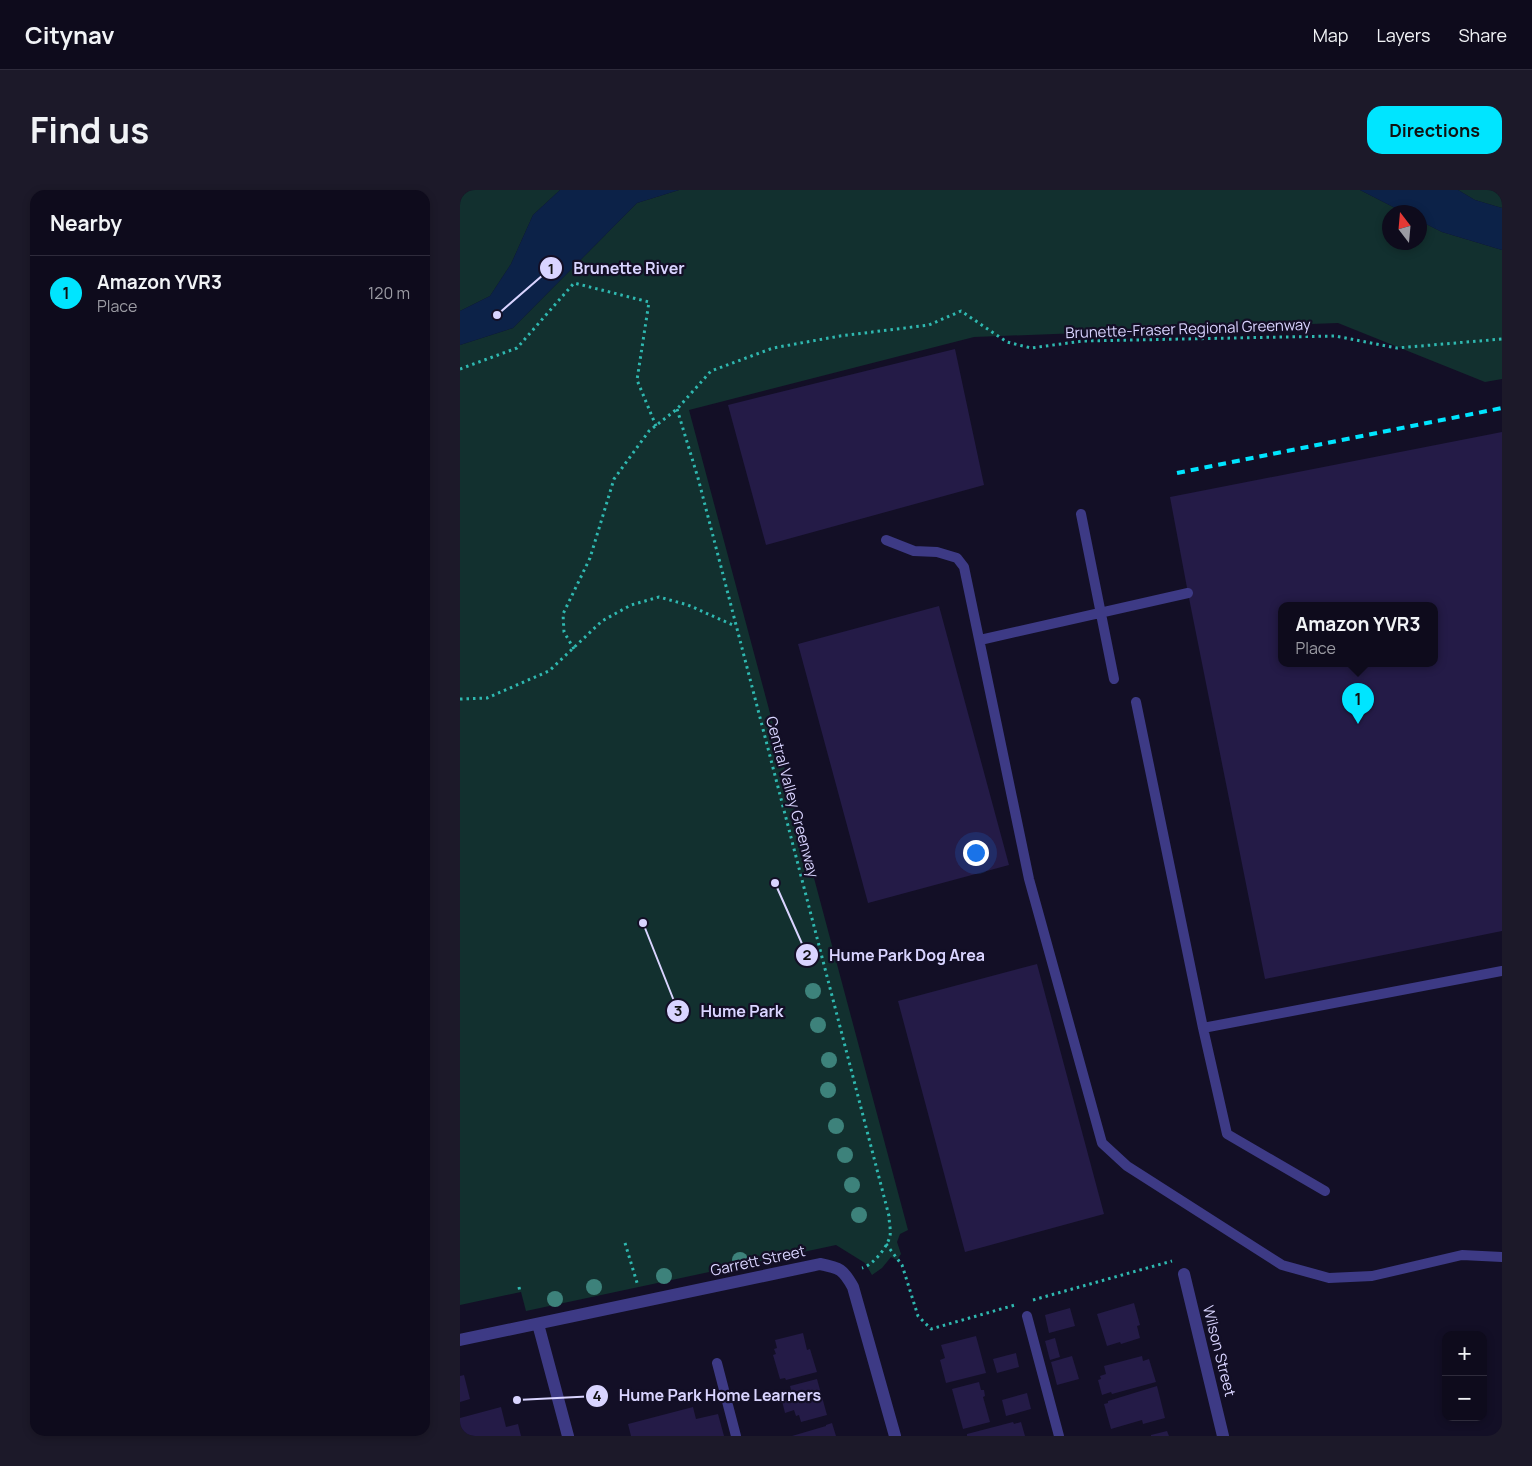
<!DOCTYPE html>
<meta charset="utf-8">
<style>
:root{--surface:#0e0b1c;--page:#1c1929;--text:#f1f3f6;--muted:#9b9ba3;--line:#2e2b3b;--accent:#00e5ff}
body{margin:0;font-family:Manrope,sans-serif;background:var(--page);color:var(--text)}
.controls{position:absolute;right:15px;bottom:15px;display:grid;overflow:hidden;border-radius:10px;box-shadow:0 2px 8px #0003}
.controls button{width:45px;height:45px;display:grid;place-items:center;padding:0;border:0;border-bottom:1px solid var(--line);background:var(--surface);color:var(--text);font:25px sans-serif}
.compass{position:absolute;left:922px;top:15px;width:45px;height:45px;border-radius:50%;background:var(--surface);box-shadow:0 2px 8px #0003;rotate:344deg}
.you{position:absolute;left:515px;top:662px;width:18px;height:18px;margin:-12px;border:4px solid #fff;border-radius:50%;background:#1a73e8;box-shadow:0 0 0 8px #1a73e833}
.badge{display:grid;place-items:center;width:32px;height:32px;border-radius:50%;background:var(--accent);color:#111;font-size:16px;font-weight:700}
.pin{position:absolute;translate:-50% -41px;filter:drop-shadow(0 1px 2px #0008)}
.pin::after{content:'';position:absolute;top:26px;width:18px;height:15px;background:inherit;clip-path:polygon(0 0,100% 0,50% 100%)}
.popup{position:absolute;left:818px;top:412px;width:160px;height:65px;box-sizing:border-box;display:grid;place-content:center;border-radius:10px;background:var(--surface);filter:drop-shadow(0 1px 4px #0005);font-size:16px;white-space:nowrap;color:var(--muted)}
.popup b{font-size:19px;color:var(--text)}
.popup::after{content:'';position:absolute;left:50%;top:100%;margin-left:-10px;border:10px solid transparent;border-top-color:var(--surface)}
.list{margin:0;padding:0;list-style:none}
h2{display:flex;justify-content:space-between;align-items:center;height:65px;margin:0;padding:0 20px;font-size:21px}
h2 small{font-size:16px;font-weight:400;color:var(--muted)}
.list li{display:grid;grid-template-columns:32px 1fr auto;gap:15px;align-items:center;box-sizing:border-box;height:75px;padding:0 20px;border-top:1px solid var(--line)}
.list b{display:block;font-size:19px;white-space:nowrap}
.list p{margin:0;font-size:16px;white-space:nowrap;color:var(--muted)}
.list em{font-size:16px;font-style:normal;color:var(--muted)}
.map{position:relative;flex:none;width:1042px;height:1246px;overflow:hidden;border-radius:15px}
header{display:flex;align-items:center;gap:30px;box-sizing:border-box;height:70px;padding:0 25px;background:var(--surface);border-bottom:1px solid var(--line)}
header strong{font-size:24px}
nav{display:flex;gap:28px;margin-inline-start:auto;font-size:18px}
.intro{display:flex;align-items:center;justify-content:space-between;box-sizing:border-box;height:120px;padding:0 30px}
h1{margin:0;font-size:35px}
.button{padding:12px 22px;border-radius:15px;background:var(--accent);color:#111;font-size:18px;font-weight:700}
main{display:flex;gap:30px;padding:0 30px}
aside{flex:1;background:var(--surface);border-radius:15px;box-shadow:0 2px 8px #0003}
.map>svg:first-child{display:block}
.green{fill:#12302f}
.water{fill:#0c2248}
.building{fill:#241b47;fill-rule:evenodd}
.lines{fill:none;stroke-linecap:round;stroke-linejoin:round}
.path{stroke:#2fb8b0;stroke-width:3;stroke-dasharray:2.5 4;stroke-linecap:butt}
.service{stroke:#3d3a85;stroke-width:10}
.minor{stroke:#3d3a85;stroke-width:12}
.rail{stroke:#00e5ff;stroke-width:4;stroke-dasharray:8 6;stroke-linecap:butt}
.tree{fill:#3d827b}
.labels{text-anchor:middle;stroke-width:4.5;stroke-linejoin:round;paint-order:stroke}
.street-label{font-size:15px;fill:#d9d4ff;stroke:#130f26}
.leader{fill:none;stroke:#d9d4ff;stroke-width:2}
.callout-dot{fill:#d9d4ff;stroke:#130f26;stroke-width:2}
.mark-label{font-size:15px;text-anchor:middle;font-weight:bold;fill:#111}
.callout-label{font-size:16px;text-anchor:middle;font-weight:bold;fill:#d9d4ff;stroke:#130f26;stroke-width:4.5;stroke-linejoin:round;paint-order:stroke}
</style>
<header>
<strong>Citynav</strong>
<nav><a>Map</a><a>Layers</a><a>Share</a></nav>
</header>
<div class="intro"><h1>Find us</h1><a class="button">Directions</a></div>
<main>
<aside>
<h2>Nearby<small></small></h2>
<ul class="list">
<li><span class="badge">1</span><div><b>Amazon YVR3</b><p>Place</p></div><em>120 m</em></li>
</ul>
</aside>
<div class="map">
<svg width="1042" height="1246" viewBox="0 0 1042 1246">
<rect width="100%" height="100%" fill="#130f26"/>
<path class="green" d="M0 0H100L73 25 51 74 30 106 0 121Z
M219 0H900L943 22H929V52H959L960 31 982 42 1042 60V189L1025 192 878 133 514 147 229 220 448 1040 440 1044 437 1052 441 1064 437 1070 431 1067 422 1078 412 1085 405 1073 376 1055 66 1121 61 1102 0 1115V155L53 138 177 13Z
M998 0H1042V18L1015 10Z"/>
<path class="water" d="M100 0H219L177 13 53 138 0 155V121L30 106 51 74 73 25Z
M900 0H998L1015 10 1042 18V60L982 42 960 31 959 22H943Z"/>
<path class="building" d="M495 159 524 295 306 355 268 215Z
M1042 242V741L805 789 728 403 710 307ZM822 415H974V473H822Z
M479 416 549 675 408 713 338 454Z
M577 774 644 1024 505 1062 438 811Z
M674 1113 680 1135 677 1136 680 1148 661 1154 660 1152 647 1156 637 1124Z
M610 1118 615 1136 589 1143 585 1125Z
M343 1143 347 1160 350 1159 357 1182 326 1190 325 1188 320 1189 313 1165 316 1164 314 1159 317 1158 315 1150Z
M516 1146 526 1183 486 1193 480 1170 485 1168 481 1155Z
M595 1148 600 1167 590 1170 585 1151Z
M556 1163 559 1177 537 1183 533 1169Z
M612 1166 619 1189 597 1195 591 1172Z
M682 1166 683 1171 689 1169 696 1192 652 1204 651 1202 642 1205 638 1190 641 1189 640 1186 646 1184 644 1176Z
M4 1185 10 1209 0 1212V1186Z
M357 1189 367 1225 341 1232 339 1225 336 1226 334 1220 325 1223 321 1207 332 1204 330 1196Z
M519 1192 521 1200H524L525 1206 523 1207 530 1232 503 1239 492 1199Z
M697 1196 705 1228 683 1234 682 1230 651 1239 644 1214 648 1213V1211Z
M567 1203 571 1219 546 1226 542 1210Z
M41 1217 46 1237 58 1234 61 1246H0V1228Z
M233 1217 236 1229 258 1224 264 1246H171L168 1234Z
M553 1232 554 1234 561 1232 565 1246H507V1244Z
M372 1233 376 1246H332L366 1236V1235Z
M707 1241 709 1246H691V1245Z"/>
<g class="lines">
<path class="path" d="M0 179 57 158 114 93 189 112 177 190 196 236
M217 219 238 288 429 1026C429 1032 431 1040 430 1046 427 1058 413 1075 402 1078
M114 459 104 442 103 424 130 368 154 289 189 241 217 219 251 181 313 158 380 146 469 135 501 121 547 152 571 158 623 151 875 146 937 158 1042 149
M0 509 27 508 89 481 142 431 171 415 199 407 228 415 275 436
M165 1053 178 1096
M426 1054 442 1075 458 1126 471 1139 555 1115
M59 1097 60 1102
M573 1110 712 1071"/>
<path class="service" d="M621 324 654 489
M426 350 454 361 477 362 497 368 504 377 569 689 642 953 667 976 822 1075 869 1088 912 1086 1002 1065 1042 1067
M520 450 728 403
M676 512 743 838 1042 781
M743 838 767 944 865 1001
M567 1126 599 1246
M257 1173 276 1246"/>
<path class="minor" d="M724 1084 763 1246
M78 1134 108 1246
M0 1150 360 1074C380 1078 383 1079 393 1097L435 1246"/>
<path class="rail" d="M717 283 1042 218"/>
</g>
<g class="tree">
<circle cx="353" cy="801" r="8"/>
<circle cx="358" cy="835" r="8"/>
<circle cx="369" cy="870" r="8"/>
<circle cx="368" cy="900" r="8"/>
<circle cx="376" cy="936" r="8"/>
<circle cx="385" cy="965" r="8"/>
<circle cx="392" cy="995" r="8"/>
<circle cx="399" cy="1025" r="8"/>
<circle cx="280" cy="1070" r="8"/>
<circle cx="204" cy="1086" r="8"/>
<circle cx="134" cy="1097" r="8"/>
<circle cx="95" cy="1109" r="8"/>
</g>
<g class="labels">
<g class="street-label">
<text transform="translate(728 139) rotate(-2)" y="5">Brunette-Fraser Regional Greenway</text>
<text transform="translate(332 607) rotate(75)" y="5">Central Valley Greenway</text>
<text transform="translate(298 1071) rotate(-12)" y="5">Garrett Street</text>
<text transform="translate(759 1161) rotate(76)" y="5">Wilson Street</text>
</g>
</g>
<path class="leader" d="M37 125L91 78M315 693L347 765M183 733L218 821M57 1210L137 1206"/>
<g class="callout-dot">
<circle cx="37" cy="125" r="5"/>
<circle cx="315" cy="693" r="5"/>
<circle cx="183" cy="733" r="5"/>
<circle cx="57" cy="1210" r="5"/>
<circle cx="91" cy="78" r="12"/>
<circle cx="347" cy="765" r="12"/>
<circle cx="218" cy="821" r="12"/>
<circle cx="137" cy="1206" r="12"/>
</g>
<g class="mark-label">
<text x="91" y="84">1</text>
<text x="347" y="770">2</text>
<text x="218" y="826">3</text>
<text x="137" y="1211">4</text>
</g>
<g class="callout-label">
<text x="169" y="84">Brunette River</text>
<text x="447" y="771">Hume Park Dog Area</text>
<text x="282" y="827">Hume Park</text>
<text x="260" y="1211">Hume Park Home Learners</text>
</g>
</svg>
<div class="controls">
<button>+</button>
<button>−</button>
</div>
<svg class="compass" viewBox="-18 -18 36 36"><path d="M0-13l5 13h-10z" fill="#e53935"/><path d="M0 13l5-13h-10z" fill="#9b9ba3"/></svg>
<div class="you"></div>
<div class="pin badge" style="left:898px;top:534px">1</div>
<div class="popup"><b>Amazon YVR3</b>Place</div>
</div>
</main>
